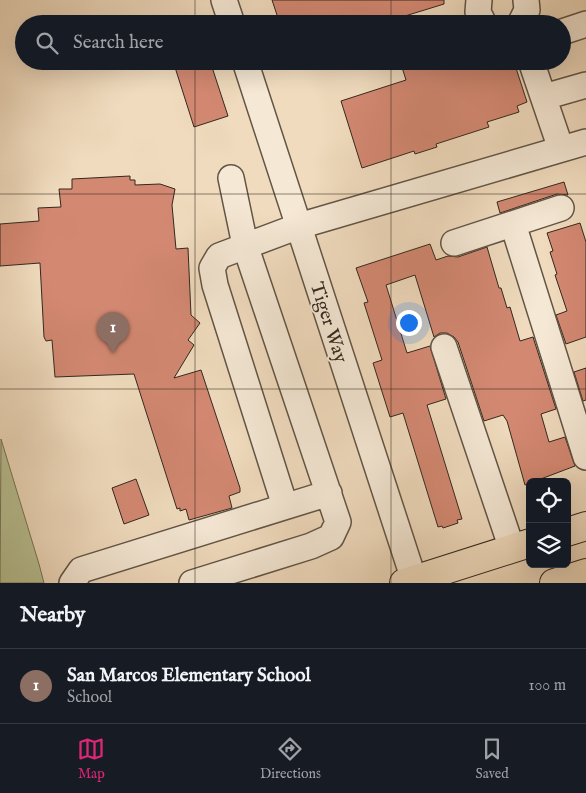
<!DOCTYPE html>
<style>
:root{--surface:#171b24;--page:#20242c;--text:#f1f3f6;--muted:#9ea1a6;--line:#363941;--accent:#db2777}
body{margin:0;font-family:"IM FELL English",serif;background:var(--page);color:var(--text)}
.controls{position:absolute;right:15px;bottom:15px;display:grid;overflow:hidden;border-radius:8px;box-shadow:0 5px 20px #0002}
.controls button{width:45px;height:45px;display:grid;place-items:center;padding:0;border:0;border-bottom:1px solid var(--line);background:var(--surface);color:var(--text);font:25px sans-serif}
.you{position:absolute;left:408px;top:322px;width:18px;height:18px;margin:-12px;border:4px solid #fff;border-radius:50%;background:#1a73e8;box-shadow:0 0 0 8px #1a73e833}
.badge{display:grid;place-items:center;width:32px;height:32px;border-radius:50%;background:var(--accent);color:#fff;font-size:16px;font-weight:700}
.pin{position:absolute;translate:-50% -41px;filter:drop-shadow(0 1px 2px #0008)}
.pin::after{content:'';position:absolute;top:26px;width:18px;height:15px;background:inherit;clip-path:polygon(0 0,100% 0,50% 100%)}
.list{margin:0;padding:0;list-style:none}
h2{display:flex;justify-content:space-between;align-items:center;height:65px;margin:0;padding:0 20px;font-size:21px}
h2 small{font-size:16px;font-weight:400;color:var(--muted)}
.list li{display:grid;grid-template-columns:32px 1fr auto;gap:15px;align-items:center;box-sizing:border-box;height:75px;padding:0 20px;border-top:1px solid var(--line)}
.list b{display:block;font-size:19px;white-space:nowrap}
.list p{margin:0;font-size:16px;white-space:nowrap;color:var(--muted)}
.list em{font-size:16px;font-style:normal;color:var(--muted)}
.icon{flex:none;width:28px;height:28px;fill:none;stroke:currentColor;stroke-width:2;stroke-linecap:round;stroke-linejoin:round}
.map{position:relative;flex:none;width:586px;height:583px;overflow:hidden}
.search{position:absolute;background:var(--surface);box-shadow:0 5px 20px #0002;left:15px;right:15px;top:15px;height:55px;display:flex;align-items:center;gap:12px;box-sizing:border-box;padding:0 18px;border-radius:28px;color:var(--muted);font-size:19px}
.sheet{height:140px;background:var(--surface)}
nav{display:flex;justify-content:space-around;align-items:center;box-sizing:border-box;height:70px;border-top:1px solid var(--line);background:var(--surface);font-size:14px;color:var(--muted)}
nav a{display:grid;justify-items:center;gap:2px}
nav .on{color:var(--accent)}
.map>svg:first-child{display:block}
.green{fill:#b8c093;stroke:#757458}
.building{fill:#d38872;stroke:#32281e}
.lines{fill:none;stroke-linecap:round;stroke-linejoin:round}
.minor-casing{stroke:#625546;stroke-width:28}
.major-casing{stroke:#32281e;stroke-width:30}
.minor{stroke:#f5e8d5;stroke-width:25}
.major{stroke:#f0dbbe;stroke-width:28}
.grid{fill:none;stroke:#32281e;stroke-width:1;stroke-opacity:0.55}
.labels{text-anchor:middle;stroke-width:4;stroke-linejoin:round;paint-order:stroke}
.street-label{font-size:19px;fill:#32281e;stroke:#f5e8d5}
</style>
<div class="map">
<svg width="586" height="583" viewBox="0 0 586 583">
<rect width="100%" height="100%" fill="#f0dbbe"/>
<filter id="stains"><feTurbulence type="fractalNoise" baseFrequency=".004" numOctaves="4"/><feColorMatrix values="0 0 0 0 .2 0 0 0 0 .09 0 0 0 0 .02 0 0 0 .5 -.17"/></filter>
<radialGradient id="worn" r=".72"><stop offset=".6" stop-color="#630" stop-opacity="0"/><stop offset="1" stop-color="#630" stop-opacity=".3"/></radialGradient>
<path class="green" d="M1 439 39 564 44 583H0Z"/>
<path class="building" d="M272 0H444V4L379 24H361L358 16 331 24H280Z
M173 61H210L228 116 194 127Z
M400 61H500L502 69 515 65 527 102 517 106 519 112 487 122 489 127 436 144 437 147 415 154 414 151 362 168 341 101 406 80Z
M130 176V180H135V185L160 184 175 189 172 205 176 249 188 248 191 315 200 323 188 340 194 345 174 378 201 370 240 488V492L229 496 232 508 189 520 186 509 180 511V508L177 509 134 374 55 377 52 340 46 341 44 337 40 263 0 266V224L39 221 38 208 61 207 59 189H72V179Z
M564 182 568 195 557 194 500 213 497 202Z
M580 223 586 242V337L566 344 556 315 567 311 555 275 557 274 550 252 553 251 547 233Z
M430 244 436 260 448 256 458 257 487 247 499 288H501L507 308 510 307 520 341 533 337 556 409 541 414 549 442 565 437 575 466 525 485 507 421 503 415 484 421 458 342 454 337 447 333H440L434 337 415 275 386 285 407 353 430 346 446 399 427 405 462 519 457 520 458 523 443 528 442 526 438 527 403 413 390 417 373 363 382 360 364 303 368 302 356 268Z
M586 368V400L583 401 574 372Z
M136 479 149 515 124 524 112 488Z"/>
<g class="lines">
<g class="minor-casing">
<path id="minor" d="M224 0 232 24
M479 0 478 12 484 24
M520 24 527 10 526 0
M562 32 586 24
M245 61 415 583
M531 61 561 149
M544 97 586 85
M513 224 586 457
M454 243 561 208
M444 347 512 549
M285 506 215 285 212 268 219 256 299 226 586 142
M72 583 81 570 329 493
M192 583 311 546 331 537 338 522 245 245 231 178"/>
</g>
<g class="major-casing">
<path id="major" d="M567 532 586 526
M404 583 530 543
M554 583 586 573"/>
</g>
<use href="#minor" class="minor"/>
<use href="#major" class="major"/>
</g>
<path class="grid" d="M195 0V24M391 0V24M195 61V583M391 61V583M0 194H586M0 389H586"/>
<g class="labels">
<g class="street-label">
<text transform="translate(330 322) rotate(72)" y="7">Tiger Way</text>
</g>
</g>
<rect width="100%" height="100%" filter="url(#stains)"/>
<rect width="100%" height="100%" fill="url(#worn)"/>
</svg>
<div class="controls">
<button><svg class="icon" aria-label="locate" viewBox="0 0 24 24"><circle cx="12" cy="12" r="6"/><path d="M12 2v4M12 18v4M2 12h4M18 12h4"/></svg></button>
<button><svg class="icon" aria-label="layers" viewBox="0 0 24 24"><path d="M12 4l9 5-9 5-9-5zM3 14l9 5 9-5"/></svg></button>
</div>
<div class="you"></div>
<div class="pin badge" style="left:113px;top:353px;background:#8d6e63">1</div>
<div class="search"><svg class="icon" aria-label="search" viewBox="0 0 24 24"><circle cx="10" cy="10" r="6"/><path d="M15 15l6 6"/></svg>Search here</div>
</div>
<section class="sheet">
<h2>Nearby<small></small></h2>
<ul class="list">
<li><span class="badge" style="background:#8d6e63">1</span><div><b>San Marcos Elementary School</b><p>School</p></div><em>100 m</em></li>
</ul>
</section>
<nav>
<a class="on"><svg class="icon" aria-label="map" viewBox="0 0 24 24"><path d="M3 6l6-2 6 2 6-2v14l-6 2-6-2-6 2zM9 4v14M15 6v14"/></svg>Map</a>
<a><svg class="icon" aria-label="directions" viewBox="0 0 24 24"><path d="M12 3l9 9-9 9-9-9zM9 14v-3h6M13 9l2 2-2 2"/></svg>Directions</a>
<a><svg class="icon" aria-label="saved" viewBox="0 0 24 24"><path d="M7 4h10v16l-5-4-5 4z"/></svg>Saved</a>
</nav>
